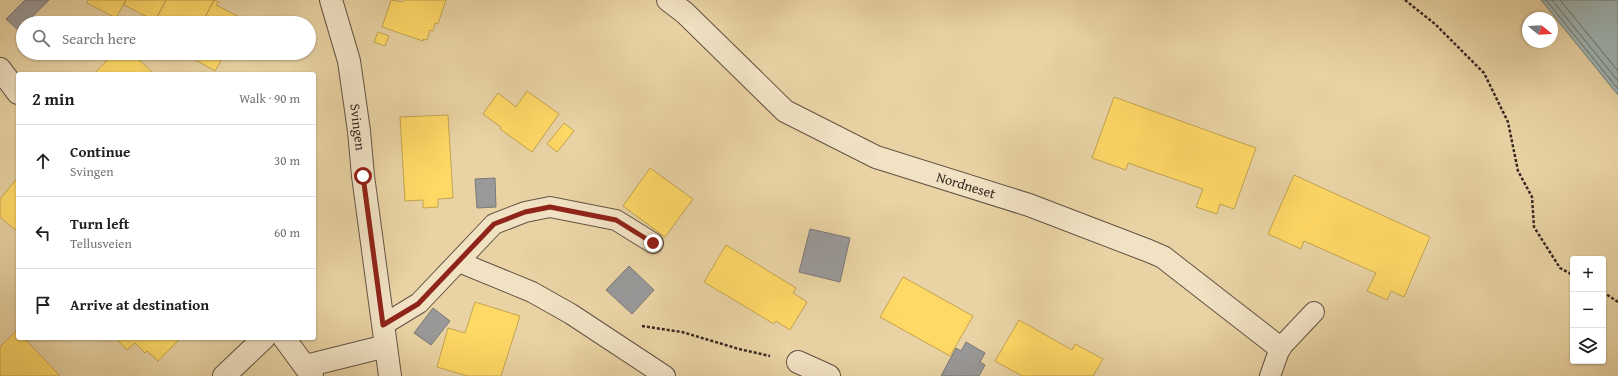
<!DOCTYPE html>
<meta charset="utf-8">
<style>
:root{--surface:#fff;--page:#f2f2f2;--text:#202124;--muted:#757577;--line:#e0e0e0}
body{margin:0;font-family:"Gentium Book Plus",serif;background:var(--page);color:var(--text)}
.controls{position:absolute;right:12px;bottom:12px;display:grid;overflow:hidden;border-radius:4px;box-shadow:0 1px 3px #0004}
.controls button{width:36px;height:36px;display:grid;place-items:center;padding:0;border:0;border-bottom:1px solid var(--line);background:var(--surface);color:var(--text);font:20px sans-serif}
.compass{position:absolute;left:1522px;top:12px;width:36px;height:36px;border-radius:50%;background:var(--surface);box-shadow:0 1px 3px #0004;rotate:108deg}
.stop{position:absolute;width:12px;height:12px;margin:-9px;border:3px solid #8f2418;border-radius:50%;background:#fff}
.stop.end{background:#8f2418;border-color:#fff;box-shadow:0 1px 4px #0008}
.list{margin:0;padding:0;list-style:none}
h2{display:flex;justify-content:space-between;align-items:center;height:52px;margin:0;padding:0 16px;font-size:17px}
h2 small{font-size:13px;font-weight:400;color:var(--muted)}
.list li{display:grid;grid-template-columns:26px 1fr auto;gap:12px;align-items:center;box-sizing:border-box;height:72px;padding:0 16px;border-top:1px solid var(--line)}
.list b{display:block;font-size:15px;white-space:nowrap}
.list p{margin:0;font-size:13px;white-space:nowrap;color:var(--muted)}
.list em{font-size:13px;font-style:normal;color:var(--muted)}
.icon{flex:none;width:22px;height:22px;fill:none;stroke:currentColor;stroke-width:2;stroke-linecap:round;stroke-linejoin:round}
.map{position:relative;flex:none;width:1618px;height:376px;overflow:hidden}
.search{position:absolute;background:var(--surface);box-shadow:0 1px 3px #0004;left:16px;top:16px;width:300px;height:44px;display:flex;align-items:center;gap:10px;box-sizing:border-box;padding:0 14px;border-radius:22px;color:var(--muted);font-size:15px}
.panel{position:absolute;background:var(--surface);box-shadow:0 1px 3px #0004;left:16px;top:72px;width:300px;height:268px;border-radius:4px}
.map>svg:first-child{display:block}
.water{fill:#9db4b3;stroke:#747c79}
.homes{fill:#ffd966;stroke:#c3a452}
.industry{fill:#999;stroke:#7c7776}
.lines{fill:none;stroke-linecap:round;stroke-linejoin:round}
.shore{stroke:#6a6e6b;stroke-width:1}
.service-casing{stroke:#645343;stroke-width:22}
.minor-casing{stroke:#645343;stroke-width:24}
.path{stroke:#372823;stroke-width:2.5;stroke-dasharray:3 2;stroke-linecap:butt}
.service{stroke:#f1e2c4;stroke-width:20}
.minor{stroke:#f1e2c4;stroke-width:22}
.route{stroke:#8f2418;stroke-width:5}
.labels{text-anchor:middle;stroke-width:4;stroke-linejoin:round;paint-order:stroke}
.street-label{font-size:14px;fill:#372823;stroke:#f1e2c4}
</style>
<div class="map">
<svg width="1618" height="376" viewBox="0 0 1618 376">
<rect width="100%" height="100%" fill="#e9d3a4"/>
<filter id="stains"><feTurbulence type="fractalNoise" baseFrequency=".005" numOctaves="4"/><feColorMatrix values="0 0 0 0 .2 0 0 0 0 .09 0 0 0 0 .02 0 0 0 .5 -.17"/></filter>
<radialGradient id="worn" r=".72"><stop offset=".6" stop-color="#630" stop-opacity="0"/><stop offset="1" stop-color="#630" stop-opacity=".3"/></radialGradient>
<path class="water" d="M1541 0H1618V95Z"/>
<path class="homes" d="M88 0H126L116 18 87 3Z
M126 0H166L155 21 124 5Z
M166 0H214L202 23H158L155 21Z
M214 0 219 2 216 5 243 19 241 23H202Z
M391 0 403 2 404 0H446L438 24 435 23 433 31 430 30 427 40 423 39V41L382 27Z
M378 32 389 36 385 46 374 42Z
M117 53H132L154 74H94L111 56 112 58Z
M186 53H225L215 71 185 54Z
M527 91 559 114 532 152 500 129 501 127 483 114 498 93 516 107Z
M1114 97 1256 148 1234 209 1220 204 1217 214 1196 207 1203 189 1128 163 1126 170 1092 158Z
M448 115 453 198 438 199V207L423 208V200L405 201 400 117Z
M564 123 574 131 557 152 547 144Z
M650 168 693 199 665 237 623 206Z
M1294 175 1430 237 1404 297 1391 291 1387 300 1367 291 1376 273 1304 241 1301 249 1268 234Z
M18 177V232L0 217V199Z
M726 245 796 288 793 293 807 302 790 330 776 321 774 324 704 282Z
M903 277 973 316 950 356 880 317Z
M475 302 520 316 501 376H467L437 367 448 328 465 333Z
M1019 320 1072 350 1075 344 1103 359 1093 376H1022L995 361Z
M17 330 18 338H24L60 376H0V347Z
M115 338H181L158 361 147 351 145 353 135 343 127 350Z"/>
<path class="industry" d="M25 0H49L26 23H23V27L19 31 6 19Z
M495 178 496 207 477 208 475 179Z
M810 229 850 238 840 282 799 272Z
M629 266 654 290 632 314 606 290Z
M433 308 450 321 431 345 414 333Z
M966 342 985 353 980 362 985 365 979 376H941L956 348 961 351Z"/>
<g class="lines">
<path class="shore" d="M1546 0 1618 89
M1552 0 1618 81
M1560 0 1618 71"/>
<g class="service-casing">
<path id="service" d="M459 262 532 292 571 314 665 376
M383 325 419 303 494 224 525 212 550 207 616 220 653 243
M1270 376 1280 348 1314 312"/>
</g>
<g class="minor-casing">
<path id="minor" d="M331 0 349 61 359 131 363 176 390 376
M668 0 685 13 785 111 876 157 1029 205 1149 251 1163 257 1280 348
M0 69 18 93
M284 338 312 376
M798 362 829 376
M306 366 386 346
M224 376 264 338"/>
</g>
<path class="path" d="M1405 0 1435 24 1484 73 1508 122 1518 171 1532 197 1534 227 1560 268 1573 275
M1603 292 1618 302
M642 326 682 332 739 349 770 356"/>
<use href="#service" class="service"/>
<use href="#minor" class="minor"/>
</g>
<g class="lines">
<path class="route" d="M363 176 383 325 418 304 494 224 525 212 550 207 616 220 653 243"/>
</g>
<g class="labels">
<g class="street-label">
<text transform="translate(358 127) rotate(83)" y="5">Svingen</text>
<text transform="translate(966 185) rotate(17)" y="5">Nordneset</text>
</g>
</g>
<rect width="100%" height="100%" filter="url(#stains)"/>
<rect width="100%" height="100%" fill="url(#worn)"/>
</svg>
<div class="controls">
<button>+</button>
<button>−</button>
<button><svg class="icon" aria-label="layers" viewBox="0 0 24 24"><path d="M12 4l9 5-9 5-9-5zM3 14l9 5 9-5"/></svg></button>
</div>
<svg class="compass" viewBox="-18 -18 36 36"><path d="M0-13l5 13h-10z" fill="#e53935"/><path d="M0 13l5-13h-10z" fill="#757577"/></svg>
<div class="stop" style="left:363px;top:176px"></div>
<div class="stop end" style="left:653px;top:243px"></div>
<div class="search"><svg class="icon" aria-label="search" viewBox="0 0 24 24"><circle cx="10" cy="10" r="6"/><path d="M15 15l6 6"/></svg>Search here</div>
<section class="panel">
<h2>2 min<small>Walk · 90 m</small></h2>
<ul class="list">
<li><svg class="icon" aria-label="ahead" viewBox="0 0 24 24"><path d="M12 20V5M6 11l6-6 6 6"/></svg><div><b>Continue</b><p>Svingen</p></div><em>30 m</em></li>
<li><svg class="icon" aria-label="left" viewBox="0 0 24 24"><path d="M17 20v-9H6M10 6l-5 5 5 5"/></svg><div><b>Turn left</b><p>Tellusveien</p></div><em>60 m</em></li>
<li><svg class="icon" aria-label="arrive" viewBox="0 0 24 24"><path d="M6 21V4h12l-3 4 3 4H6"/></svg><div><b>Arrive at destination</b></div></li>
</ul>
</section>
</div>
